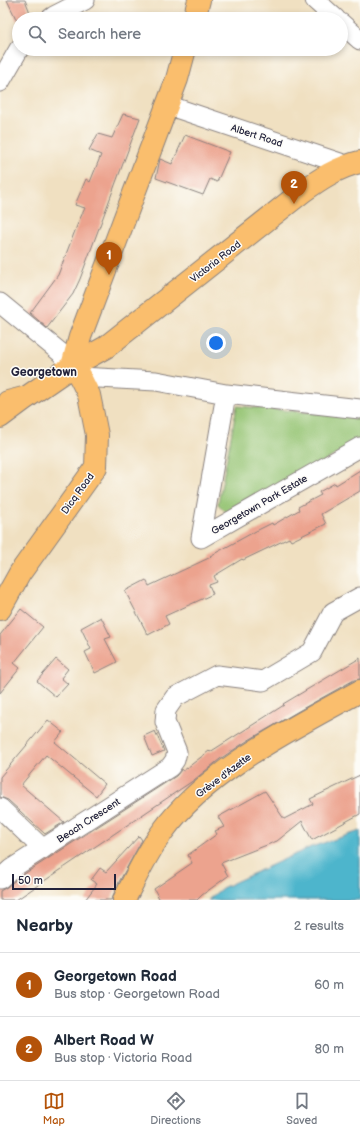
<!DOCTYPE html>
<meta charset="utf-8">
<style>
:root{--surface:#fff;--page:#f2f2f3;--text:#1f2937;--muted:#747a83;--line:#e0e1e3;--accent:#b45309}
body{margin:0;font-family:"Balsamiq Sans",sans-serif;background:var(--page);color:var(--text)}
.scale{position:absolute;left:12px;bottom:10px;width:104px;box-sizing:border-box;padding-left:4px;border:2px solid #22223b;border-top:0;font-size:11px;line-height:14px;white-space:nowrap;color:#22223b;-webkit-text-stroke:3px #fdfcf7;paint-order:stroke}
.you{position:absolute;left:216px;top:343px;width:14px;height:14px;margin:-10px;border:3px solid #fff;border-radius:50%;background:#1a73e8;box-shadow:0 0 0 6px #1a73e833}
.badge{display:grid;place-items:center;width:26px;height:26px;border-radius:50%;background:var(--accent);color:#fff;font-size:13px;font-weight:700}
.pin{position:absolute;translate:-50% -33px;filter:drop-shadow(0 1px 2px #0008)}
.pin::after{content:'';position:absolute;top:21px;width:14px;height:12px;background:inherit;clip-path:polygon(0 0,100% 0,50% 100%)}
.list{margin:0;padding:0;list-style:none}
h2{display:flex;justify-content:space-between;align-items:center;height:52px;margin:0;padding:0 16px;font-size:17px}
h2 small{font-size:13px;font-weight:400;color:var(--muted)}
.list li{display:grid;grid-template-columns:26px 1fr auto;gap:12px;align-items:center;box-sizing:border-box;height:64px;padding:0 16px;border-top:1px solid var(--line)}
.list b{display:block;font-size:15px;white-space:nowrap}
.list p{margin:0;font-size:13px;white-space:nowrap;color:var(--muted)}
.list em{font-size:13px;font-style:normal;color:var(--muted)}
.icon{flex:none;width:22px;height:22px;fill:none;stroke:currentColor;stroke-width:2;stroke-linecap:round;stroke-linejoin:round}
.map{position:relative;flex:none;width:360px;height:900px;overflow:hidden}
.search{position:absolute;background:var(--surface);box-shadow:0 2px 6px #0003;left:12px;right:12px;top:12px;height:44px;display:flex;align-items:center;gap:10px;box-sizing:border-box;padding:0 14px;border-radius:22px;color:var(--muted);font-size:15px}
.sheet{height:180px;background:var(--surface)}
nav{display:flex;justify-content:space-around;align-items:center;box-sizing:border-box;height:56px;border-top:1px solid var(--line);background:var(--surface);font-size:11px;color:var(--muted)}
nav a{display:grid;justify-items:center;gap:2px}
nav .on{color:var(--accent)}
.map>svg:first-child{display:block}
.green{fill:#96c574;stroke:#5c7458}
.water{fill:#4eb5cc;stroke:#386c84}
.building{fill:#eca38e}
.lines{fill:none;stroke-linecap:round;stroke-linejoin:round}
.minor-casing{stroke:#89817e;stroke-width:21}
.major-casing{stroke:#89817e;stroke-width:24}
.highway-casing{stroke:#89817e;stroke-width:24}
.minor{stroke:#fff;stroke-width:19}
.major{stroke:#fabe6d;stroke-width:22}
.highway{stroke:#fabe6d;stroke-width:22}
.labels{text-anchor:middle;stroke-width:3;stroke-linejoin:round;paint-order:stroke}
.street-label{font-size:10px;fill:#22223b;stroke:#fdfcf7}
.quarter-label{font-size:12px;font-weight:bold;fill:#22223b;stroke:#fdfcf7}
</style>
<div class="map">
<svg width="360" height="900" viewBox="0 0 360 900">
<rect width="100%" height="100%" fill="#fdfcf7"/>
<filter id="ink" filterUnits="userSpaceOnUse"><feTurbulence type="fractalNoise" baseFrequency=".025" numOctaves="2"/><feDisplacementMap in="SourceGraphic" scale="8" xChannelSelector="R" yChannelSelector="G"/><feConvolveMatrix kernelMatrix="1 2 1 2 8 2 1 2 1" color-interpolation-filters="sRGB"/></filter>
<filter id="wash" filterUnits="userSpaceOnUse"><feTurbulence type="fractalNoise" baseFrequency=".012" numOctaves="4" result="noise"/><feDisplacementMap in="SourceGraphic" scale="16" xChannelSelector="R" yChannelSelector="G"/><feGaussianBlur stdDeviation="0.9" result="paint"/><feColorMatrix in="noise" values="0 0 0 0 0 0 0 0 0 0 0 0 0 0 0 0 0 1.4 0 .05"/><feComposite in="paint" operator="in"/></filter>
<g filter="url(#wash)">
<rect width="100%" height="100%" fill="#f0e0c1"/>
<path class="green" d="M237 406 360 417V441L229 515 218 504Z"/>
<path class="water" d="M360 831V900H208L222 888 311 847Z"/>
<g id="blocks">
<path class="building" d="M7 0H25L31 15 19 19 17 21Z
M123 114 140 118 80 279 73 294 47 328 30 313 58 275 78 223 85 208 75 205 86 179 90 182 101 155 89 150 98 134 112 138Z
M185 135 230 152 217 182 210 179 203 195 156 178 160 159 172 164Z
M360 470V491L321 514 326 524 291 541 289 538 243 560 242 559 214 576 217 582 209 585 213 594 165 616 169 624 148 635 125 591 146 580 149 586 211 557 210 556 254 532 272 523 273 525 299 510 298 507 321 495 319 492 335 483 336 485Z
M21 609 43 627 14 663 20 668 0 693V635Z
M101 617 111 637 105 639 117 662 95 673 85 652 91 649 81 628Z
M360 658V679L354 680 302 709 247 741 220 759 194 780 16 900H0V891L7 887 18 878 176 776 182 769 183 771 209 751 210 752 284 705 283 704Z
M56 659 68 669 61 678 68 684 56 697 37 681Z
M48 720 63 732 55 742 105 784 96 796 46 755 21 785 64 822 45 834 8 800 0 797V777Z
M155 731 164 751 152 756 144 736Z
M360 775V814L312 840 302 821 277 841 221 863 228 876 202 895 197 900H160L154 889 192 863 188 855 217 834 215 831 224 827 218 817 265 791 284 819 313 804 310 799Z
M139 836 142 840 119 882 111 900H85L97 884 91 880 100 868 106 872Z"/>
</g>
</g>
<g filter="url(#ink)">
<use href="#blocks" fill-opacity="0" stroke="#89817e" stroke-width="1"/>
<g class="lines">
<g class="minor-casing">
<path id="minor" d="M315 0 336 19
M50 19 54 16 85 0
M341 23 360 40
M0 82 19 49
M167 105 346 165
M0 303 61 353 72 366
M80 377 156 381 226 394 360 409
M226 394 201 538 360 447
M0 808 43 849
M0 879 11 869 170 767 175 760 177 752 165 722 166 710 175 697 217 675 263 681 312 652 333 612 360 597"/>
</g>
<g class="major-casing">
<path id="major" d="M194 19 199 0
M72 366 80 337 177 79 185 49
M8 402 27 397 72 366 106 347 302 192C320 179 338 167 360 162
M0 609 20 573 96 467 97 435 89 395 80 377 72 366
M124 900C136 877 147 852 163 831 207 770 295 727 360 691"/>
</g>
<g class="highway-casing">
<path id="highway" d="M0 417 27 397"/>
</g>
<use href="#minor" class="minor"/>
<use href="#major" class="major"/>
<use href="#highway" class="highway"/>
</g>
</g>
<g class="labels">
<g class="street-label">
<text transform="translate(257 135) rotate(18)" y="4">Albert Road</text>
<text transform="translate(215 261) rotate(-38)" y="4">Victoria Road</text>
<text transform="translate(77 493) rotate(-54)" y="4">Dicq Road</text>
<text transform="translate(259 504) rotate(-30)" y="4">Georgetown Park Estate</text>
<text transform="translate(223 775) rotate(-37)" y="4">Grève d'Azette</text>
<text transform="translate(88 820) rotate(-33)" y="4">Beach Crescent</text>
</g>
<g class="quarter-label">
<text x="44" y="376">Georgetown</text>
</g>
</g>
</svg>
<div class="scale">50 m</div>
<div class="you"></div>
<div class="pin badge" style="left:109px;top:275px">1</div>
<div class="pin badge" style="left:294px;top:204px">2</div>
<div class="search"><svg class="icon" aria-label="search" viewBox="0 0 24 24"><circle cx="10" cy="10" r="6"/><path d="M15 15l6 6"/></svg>Search here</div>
</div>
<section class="sheet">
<h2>Nearby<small>2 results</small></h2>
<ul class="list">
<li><span class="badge">1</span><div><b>Georgetown Road</b><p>Bus stop · Georgetown Road</p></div><em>60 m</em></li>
<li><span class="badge">2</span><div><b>Albert Road W</b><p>Bus stop · Victoria Road</p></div><em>80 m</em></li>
</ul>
</section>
<nav>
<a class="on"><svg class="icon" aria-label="map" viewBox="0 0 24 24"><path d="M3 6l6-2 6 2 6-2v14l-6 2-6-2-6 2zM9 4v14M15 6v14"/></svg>Map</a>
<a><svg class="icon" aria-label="directions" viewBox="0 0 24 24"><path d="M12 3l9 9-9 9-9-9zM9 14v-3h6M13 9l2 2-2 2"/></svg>Directions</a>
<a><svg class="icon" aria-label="saved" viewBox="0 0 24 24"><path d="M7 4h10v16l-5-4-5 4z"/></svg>Saved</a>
</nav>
